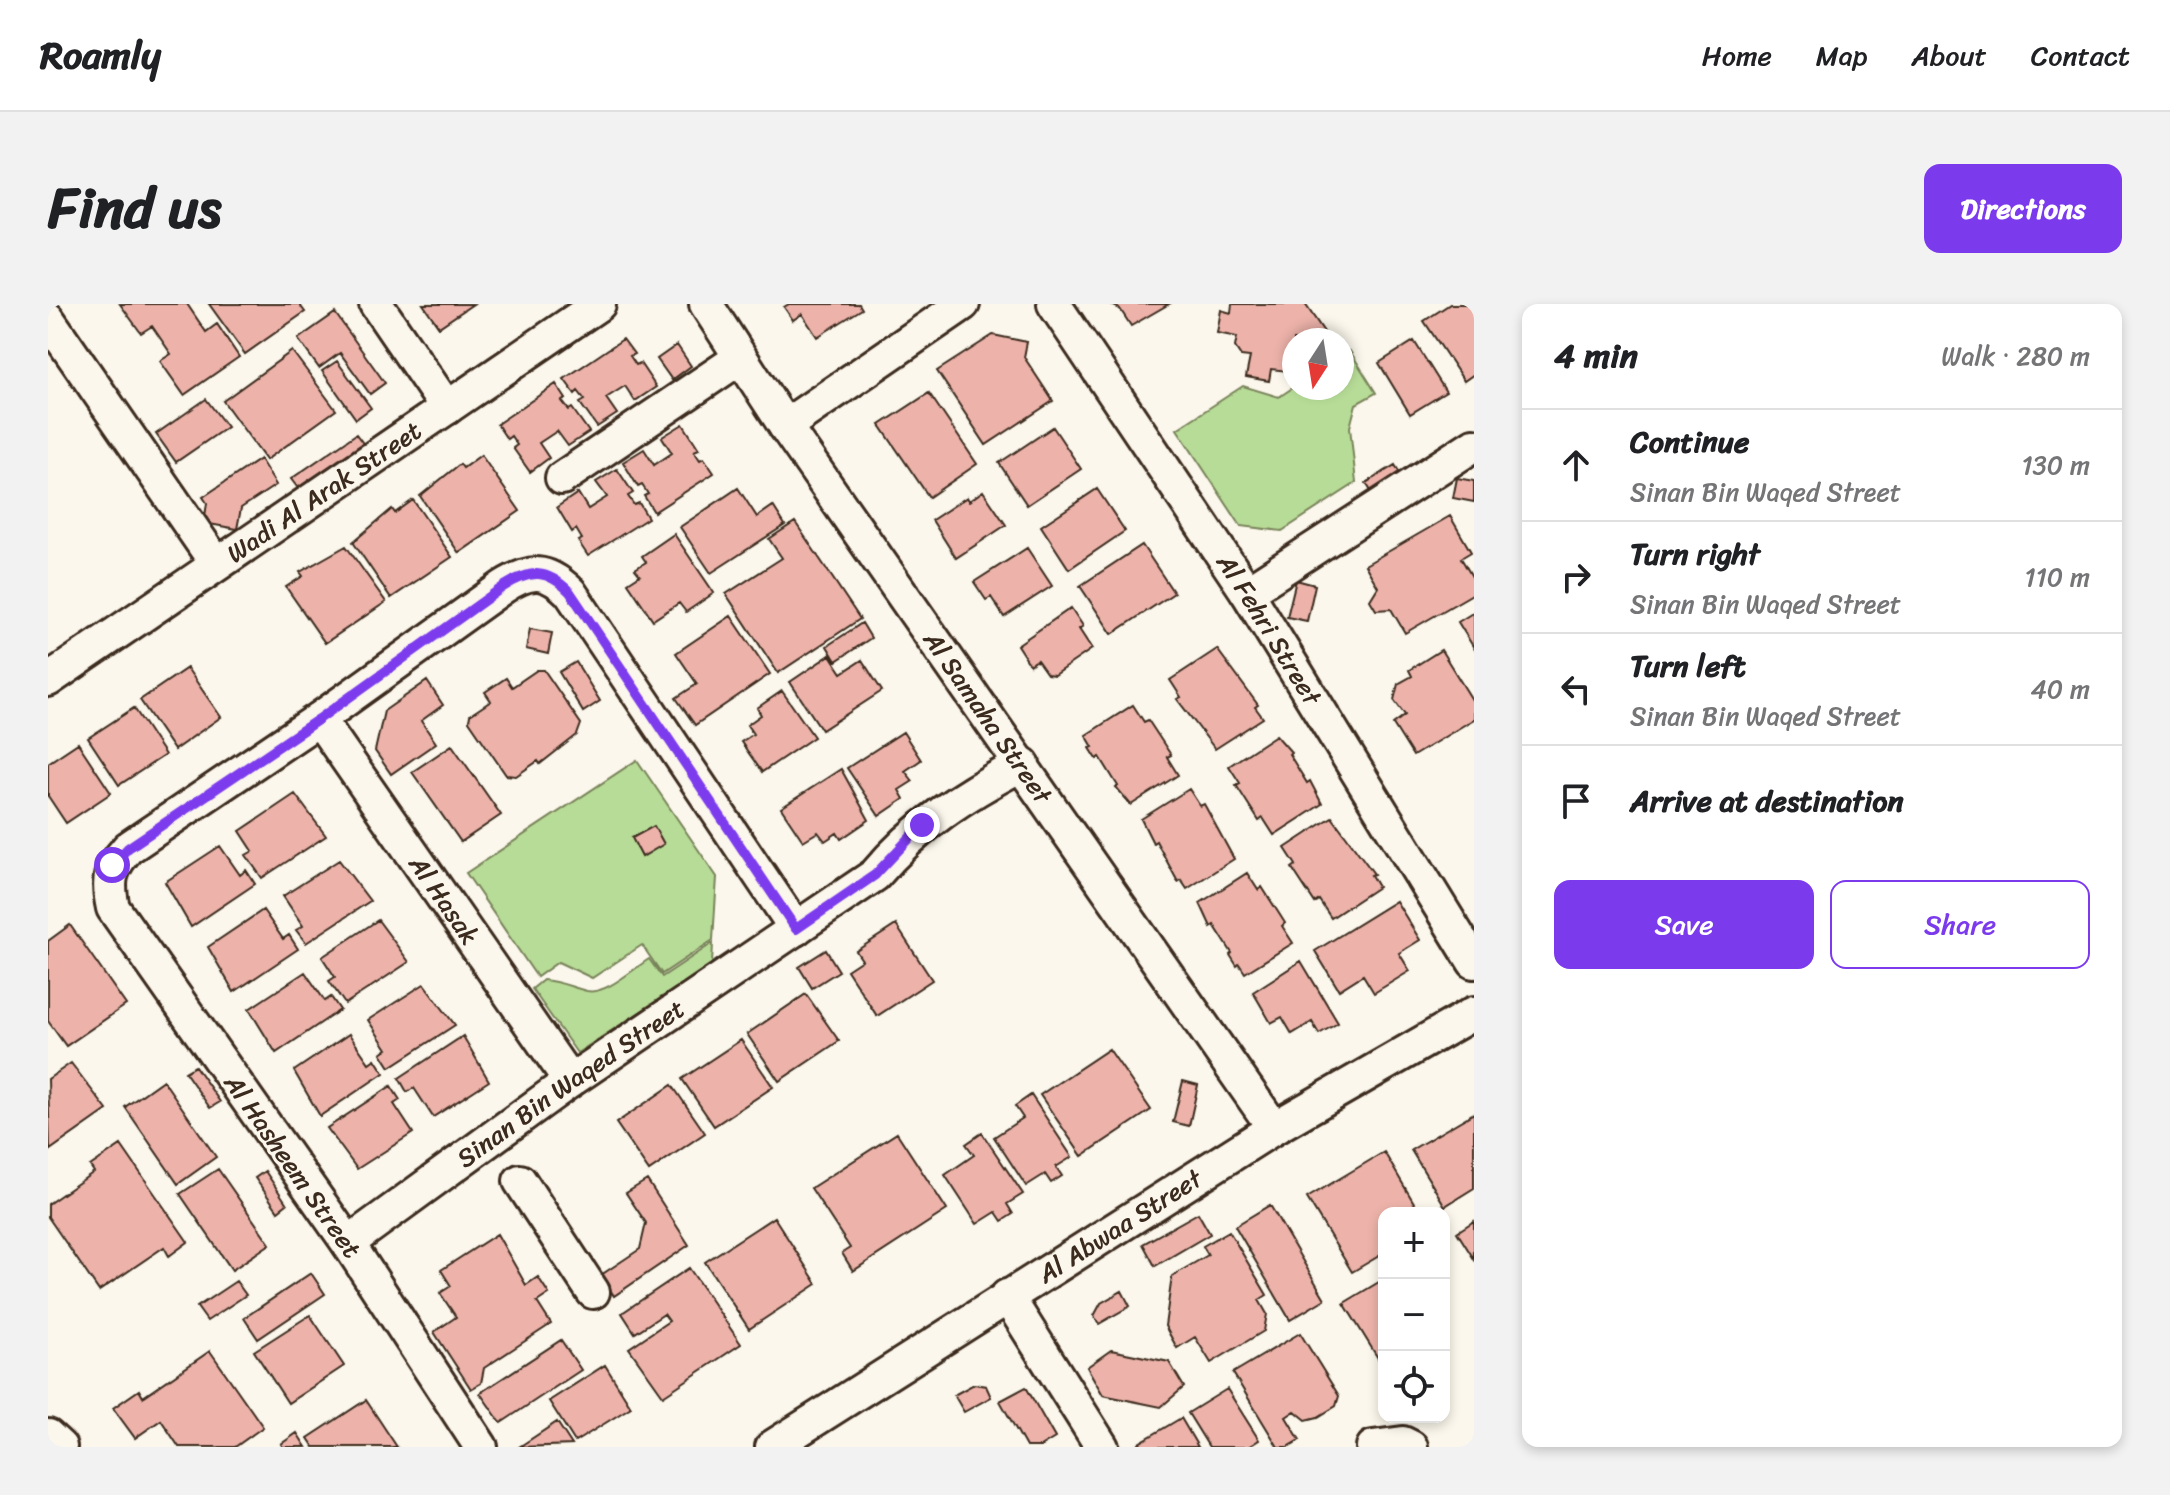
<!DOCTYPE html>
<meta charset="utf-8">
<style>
:root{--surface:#fff;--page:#f2f2f2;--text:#202124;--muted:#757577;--line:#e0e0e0;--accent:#7c3aed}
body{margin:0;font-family:Sriracha,sans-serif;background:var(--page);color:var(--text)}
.controls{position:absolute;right:24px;bottom:24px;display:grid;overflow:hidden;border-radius:16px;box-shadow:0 4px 12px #0003}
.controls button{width:72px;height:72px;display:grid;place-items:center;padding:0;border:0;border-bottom:2px solid var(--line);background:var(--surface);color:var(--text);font:40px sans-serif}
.compass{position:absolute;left:1234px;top:24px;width:72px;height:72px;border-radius:50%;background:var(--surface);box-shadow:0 4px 12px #0003;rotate:192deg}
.stop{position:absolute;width:24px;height:24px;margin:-18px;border:6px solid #7c3aed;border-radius:50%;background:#fff}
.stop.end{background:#7c3aed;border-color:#fff;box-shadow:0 2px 8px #0008}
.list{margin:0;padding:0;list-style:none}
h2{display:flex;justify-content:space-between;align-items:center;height:104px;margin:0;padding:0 32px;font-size:34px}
h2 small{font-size:26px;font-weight:400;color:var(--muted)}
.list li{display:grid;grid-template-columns:52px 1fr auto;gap:24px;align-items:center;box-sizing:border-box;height:112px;padding:0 32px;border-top:2px solid var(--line)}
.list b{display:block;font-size:30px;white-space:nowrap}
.list p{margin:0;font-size:26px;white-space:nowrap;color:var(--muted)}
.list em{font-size:26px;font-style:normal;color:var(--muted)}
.actions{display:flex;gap:16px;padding:24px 32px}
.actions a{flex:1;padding:18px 0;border:2px solid var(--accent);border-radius:16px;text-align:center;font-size:28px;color:var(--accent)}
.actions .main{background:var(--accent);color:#fff}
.icon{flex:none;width:44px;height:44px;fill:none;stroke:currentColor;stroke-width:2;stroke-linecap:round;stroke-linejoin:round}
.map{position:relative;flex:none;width:1426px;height:1143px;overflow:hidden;border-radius:16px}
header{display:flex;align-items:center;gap:48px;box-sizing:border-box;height:112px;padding:0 40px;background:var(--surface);border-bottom:2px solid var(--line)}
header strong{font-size:38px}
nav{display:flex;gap:44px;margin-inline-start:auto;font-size:28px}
.intro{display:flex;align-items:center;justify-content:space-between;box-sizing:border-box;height:192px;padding:0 48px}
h1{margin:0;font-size:56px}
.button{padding:20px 36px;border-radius:16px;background:var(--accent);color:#fff;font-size:28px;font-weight:700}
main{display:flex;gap:48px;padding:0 48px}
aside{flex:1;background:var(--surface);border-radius:16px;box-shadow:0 4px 12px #0003}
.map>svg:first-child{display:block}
.green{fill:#b7dc97;stroke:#79835a;stroke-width:2}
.building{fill:#edb3aa;stroke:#3b2a1e;stroke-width:2}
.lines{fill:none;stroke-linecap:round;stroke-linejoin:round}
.minor-casing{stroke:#3b2a1e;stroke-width:38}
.minor{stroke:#fbf7ec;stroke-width:32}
.route{stroke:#7c3aed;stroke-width:10}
.labels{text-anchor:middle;stroke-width:6;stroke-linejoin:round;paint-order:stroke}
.street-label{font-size:26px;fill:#3b2a1e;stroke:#fbf7ec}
</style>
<header>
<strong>Roamly</strong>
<nav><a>Home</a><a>Map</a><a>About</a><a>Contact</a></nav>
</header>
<div class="intro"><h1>Find us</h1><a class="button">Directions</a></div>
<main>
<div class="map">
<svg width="1426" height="1143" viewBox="0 0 1426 1143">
<rect width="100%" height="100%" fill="#fbf7ec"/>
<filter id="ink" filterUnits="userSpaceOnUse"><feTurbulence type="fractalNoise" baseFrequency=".0125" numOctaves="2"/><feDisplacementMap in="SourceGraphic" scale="16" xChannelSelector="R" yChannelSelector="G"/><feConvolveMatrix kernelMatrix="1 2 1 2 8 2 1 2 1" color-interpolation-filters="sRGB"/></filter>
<g filter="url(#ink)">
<path class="green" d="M1302 47 1328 89 1308 100 1302 123 1308 179 1234 227 1193 222 1129 125 1195 82 1231 93 1246 83 1294 84V52Z
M589 456 669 573 665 636 614 670 594 641 544 674 510 658 489 673 418 569Z
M665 639 664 661 529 749 484 685 495 676C511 677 523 683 539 687 558 691 585 665 601 655L614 673Z"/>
<path class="building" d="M72 0H139L158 28 169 20 191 53 136 91 112 57 123 50 104 22 93 29Z
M161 0H251L257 8 197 50Z
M375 0H425L391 23Z
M741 0H811L814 5 769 33 754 10 745 16 736 3Z
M1062 0H1121L1083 22 1072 5Z
M1184 0H1257L1276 28 1264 36H1246V63L1240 67 1223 65 1221 77 1198 73 1202 53 1193 52 1187 43 1189 33 1169 29 1173 6 1183 9Z
M1402 0H1426V70L1416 77 1376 17Z
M287 9 337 79 322 90 292 49 271 64 250 35Z
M945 31 979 38 976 53 1005 97 938 141 889 67Z
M575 35 586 50 582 52 588 61 592 59 608 83 587 97 577 82 558 94 569 110 549 123 532 99 537 96 530 87 527 90 516 75Z
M1366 37 1398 88 1362 110 1331 59Z
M629 41 643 62 624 76 609 55Z
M244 47 288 106 218 156 175 97Z
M289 57 323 104 308 115 274 67Z
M508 80 518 95 514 97 521 106 524 104 541 128 520 142 509 127 491 139 501 154 482 168 465 144 469 141 463 132 459 135 449 120Z
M881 89 929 160 881 193 832 121Z
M158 95 179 123 128 158 108 130Z
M635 120 651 145 646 147 652 156 656 154 666 169 606 208 596 192 600 190 594 181 590 183 575 158 596 145 606 161 624 149 614 133Z
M1005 123 1033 165 979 201 951 159Z
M308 130 317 142 252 187 243 175Z
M433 151 472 207 411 249 372 192 412 160 415 164Z
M212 155 228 181 193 204 189 225 156 219 159 199 155 193Z
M1347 161 1355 174 1326 192 1318 179Z
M569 165 585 189 580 192 586 201 591 199 600 214 540 252 530 237 534 235 528 225 524 228 509 203 530 189 540 205 559 193 548 178Z
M1409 174 1426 177V198L1405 194Z
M690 184 709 213 725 202 737 221 663 269 632 223Z
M1049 185 1077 227 1021 265 993 222Z
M935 187 958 221 908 254 884 216 919 193 921 197Z
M365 196 404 253 343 294 305 238 344 205 347 209Z
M1402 212 1423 248 1413 254 1426 276V289L1357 329 1343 305 1328 306 1322 296 1330 283 1317 261Z
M747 218 812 315 730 369 678 290 734 254 721 235Z
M626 230 666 289 638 308 631 299 605 316 580 279 592 271 587 265 598 258 594 252Z
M1094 241 1126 289 1064 330 1032 282Z
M298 242 338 298 277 339 238 283 255 272 252 268Z
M979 244 1004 282 956 313 943 293 938 296 926 278Z
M1248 276 1267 281 1259 317 1239 313Z
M1023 304 1035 322 1031 325 1044 345 1006 371 999 370 989 356 982 361 969 341Z
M1426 308V344L1410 318Z
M683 312 722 370 647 421 628 394 649 380 628 349Z
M814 319 823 334 788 357 779 342Z
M482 325 504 329 500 350 478 345Z
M1169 345 1210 401 1207 403 1215 414 1167 445 1129 395 1133 393 1122 376Z
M1393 346 1426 399V415L1365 452 1345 420 1357 411 1346 396 1350 380 1364 372 1361 366Z
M782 351 794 369 814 356 834 387 774 426 742 378Z
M528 358 552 397 535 408 511 368Z
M139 364 173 413 126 446 92 396Z
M489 366H496L533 420 529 431 492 460 490 457 468 472 458 471 421 417 422 411 443 397 437 388 458 374 464 383Z
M379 377 395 401 373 417 388 439 343 470 327 447 336 407Z
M734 387 766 433 714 468 693 438 705 430 699 421 713 411 709 404Z
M1085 401 1096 418 1100 416 1123 451 1119 453 1130 471 1083 501 1068 483 1070 482 1052 453 1049 455 1042 444 1045 443 1038 431Z
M86 404 117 451 71 481 40 434Z
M855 428 873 456 857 467 865 477 851 486 856 495 831 512 799 464Z
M1228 431 1243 448 1241 450 1259 479 1262 477 1274 500 1226 531 1215 514 1211 517 1188 481 1192 479 1181 462Z
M30 439 63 489 18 519 0 492V459Z
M404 441 453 511 413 538 364 468Z
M793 465 821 516 793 535 789 529 777 537 770 528 755 537 733 504Z
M1141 485 1152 502 1156 500 1186 555 1139 585 1133 576 1130 578 1108 537 1105 539 1093 515Z
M247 490 278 532 214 574 198 551 205 547 192 527Z
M1284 513 1326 570 1323 571 1330 583 1283 614 1271 596 1267 599 1244 564 1248 561 1237 544Z
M606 522 616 540 594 553 584 534Z
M172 542 192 571 198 566 207 580 143 623 117 578Z
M291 556 322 597 258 639 248 626 255 622 235 592Z
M1199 569 1210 586 1214 583 1237 619 1234 622 1245 639 1197 669 1191 660 1189 662 1182 651 1184 649 1166 621 1163 623 1152 599Z
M1348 597 1372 636 1351 649 1362 667 1326 689 1315 671 1291 686 1267 647Z
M215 606 235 635 241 631 250 645 186 688 160 643Z
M330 616 361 658 297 700 281 677 287 673 274 653Z
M22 621 78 701 18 742 0 717V637Z
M848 621 884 676 829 712 799 666 814 656 808 647Z
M778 646 791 667 764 684 751 663Z
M1253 657 1290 719 1271 730 1264 718 1244 730 1234 713 1223 719 1205 688Z
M257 668 277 697 283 693 292 706 228 749 201 705Z
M376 680 407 721 342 763 333 749 339 745 320 716Z
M758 690 791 737 731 777 699 730Z
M301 730 321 759 327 755 336 769 272 812 246 767Z
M415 732 441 777 385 813 366 784 359 788 351 774Z
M693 736 725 783 666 822 634 775Z
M1061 745 1103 806 1034 852 992 791Z
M23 759 59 806 2 846 0 775Z
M147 762 172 798 162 804 137 768Z
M115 776 168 853 130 880 77 803Z
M1135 777 1150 781 1141 822 1125 818Z
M624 781 657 829 601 867 568 819Z
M343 782 352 796 346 800 365 829 309 865 279 824Z
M983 791 1024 853 1008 863 1014 872 1003 879 997 870 978 882 946 833 975 814 967 802Z
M1426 809V884L1397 902 1363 846Z
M849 829 899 906 805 967 794 949 802 944 763 884Z
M934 829 975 890 959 900 965 910 954 917 948 908 929 920 897 871 926 851 918 840Z
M73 841 140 938 121 952 116 943 51 987 0 913V900L46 868 42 862Z
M1336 848 1372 909H1336V949L1304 968 1259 894Z
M170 865 222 940 184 966 132 890Z
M217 867 239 900 230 907 207 874Z
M599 876 641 941 566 992 553 971 592 945 598 919 578 889Z
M1222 901 1277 995 1242 1016 1187 922Z
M1150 909 1162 930 1107 962 1095 940Z
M726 913 769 980 701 1025 657 958Z
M1426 917V955L1409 928Z
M1181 927 1219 991 1211 996 1219 1010 1216 1027 1163 1059 1147 1033 1129 1044 1117 1022 1124 972 1160 951 1155 942Z
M449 930 478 981 490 973 501 990 489 998 503 1020 436 1064 433 1079 423 1085 386 1028 408 1013 392 989 403 982 393 966Z
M641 964 693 1040 615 1092 581 1044 621 1017 616 1010 587 1029 574 1009Z
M263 969 277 990 210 1035 196 1014Z
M1336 975V1064L1296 999Z
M188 977 198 991 159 1017 149 1003Z
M1074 987 1082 1002 1051 1020 1046 1012 1053 999Z
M262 1011 296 1062 240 1099 206 1047Z
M1252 1029 1291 1092 1288 1102 1270 1113 1258 1116 1247 1107 1238 1113 1252 1136 1240 1143H1230L1185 1069Z
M513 1036 533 1066 453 1119 432 1089Z
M1063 1046 1121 1058 1136 1083 1113 1103 1055 1091 1039 1063Z
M162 1047 215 1123 187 1143H131L113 1116 87 1134 65 1104 91 1086 95 1093Z
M557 1061 583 1103 527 1138 501 1097Z
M926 1080 938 1082 943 1093 916 1108 906 1091Z
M978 1083 1007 1134 992 1143H978L952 1097Z
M1179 1085 1211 1136 1200 1143H1161L1140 1109Z
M318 1096 349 1143H266L260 1134Z
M1133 1114 1150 1143H1093L1091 1139Z
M509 1118 524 1141 471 1143Z
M249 1129 258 1143H235L233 1140Z"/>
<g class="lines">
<g class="minor-casing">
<g id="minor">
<path d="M328 0 399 104"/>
<path id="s1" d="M658 0 737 122 1226 824"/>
<path id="s2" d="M1006 0 1199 288 1426 658"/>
<path d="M0 15 168 259"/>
<path d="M737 122 915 0"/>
<path d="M514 174 692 54"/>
<path d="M1199 288 1426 141"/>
<path id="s3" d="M0 376 551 0"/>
<path id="s4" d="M271 415 522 777"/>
<path d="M472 877 545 988"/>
<path id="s5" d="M300 939 522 777 827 571C869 521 917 490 975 460"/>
<path d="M959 992 1054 1143"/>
<path d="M0 1132 12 1143"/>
<path d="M433 1143 300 939 65 604C59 577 61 565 80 544L271 415 455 283C483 265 498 265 522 288L748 625"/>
<path id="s6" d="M724 1143 1226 824 1426 709"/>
<path d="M1325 1143 1355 1139 1363 1143"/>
</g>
</g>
<use href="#minor" class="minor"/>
</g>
</g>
<g class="lines" filter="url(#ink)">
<path class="route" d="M64 561 80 544 271 415 455 283C483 265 499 265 522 288L748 625 827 571 874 521"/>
</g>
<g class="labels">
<g class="street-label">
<text dy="9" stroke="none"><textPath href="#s3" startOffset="334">Wadi Al Arak Street</textPath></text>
<text dy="9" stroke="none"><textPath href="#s2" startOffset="390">Al Fehri Street</textPath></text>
<text dy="9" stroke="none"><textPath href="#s1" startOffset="500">Al Samaha Street</textPath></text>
<text dy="9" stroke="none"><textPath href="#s4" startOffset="220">Al Hasak</textPath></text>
<text dy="9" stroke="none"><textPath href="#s5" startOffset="274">Sinan Bin Waqed Street</textPath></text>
<text transform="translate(245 862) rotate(55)" y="9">Al Hasheem Street</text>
<text dy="9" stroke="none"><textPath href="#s6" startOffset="412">Al Abwaa Street</textPath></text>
</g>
</g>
</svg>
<div class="controls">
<button>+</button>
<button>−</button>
<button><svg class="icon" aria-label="locate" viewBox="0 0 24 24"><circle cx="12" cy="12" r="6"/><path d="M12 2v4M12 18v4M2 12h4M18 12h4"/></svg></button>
</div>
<svg class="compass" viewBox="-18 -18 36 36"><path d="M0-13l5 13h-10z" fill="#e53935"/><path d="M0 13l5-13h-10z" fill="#757577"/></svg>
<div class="stop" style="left:64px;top:561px"></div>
<div class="stop end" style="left:874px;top:521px"></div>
</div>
<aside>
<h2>4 min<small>Walk · 280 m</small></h2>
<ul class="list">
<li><svg class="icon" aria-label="ahead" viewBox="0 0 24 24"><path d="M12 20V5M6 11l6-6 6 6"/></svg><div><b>Continue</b><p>Sinan Bin Waqed Street</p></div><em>130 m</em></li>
<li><svg class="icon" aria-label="right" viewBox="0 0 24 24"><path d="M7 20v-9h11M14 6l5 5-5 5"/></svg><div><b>Turn right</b><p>Sinan Bin Waqed Street</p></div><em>110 m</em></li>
<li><svg class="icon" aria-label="left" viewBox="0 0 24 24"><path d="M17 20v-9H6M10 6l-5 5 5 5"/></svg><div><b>Turn left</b><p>Sinan Bin Waqed Street</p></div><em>40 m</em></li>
<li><svg class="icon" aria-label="arrive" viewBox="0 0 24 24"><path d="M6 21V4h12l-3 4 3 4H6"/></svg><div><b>Arrive at destination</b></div></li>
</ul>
<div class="actions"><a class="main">Save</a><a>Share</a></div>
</aside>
</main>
